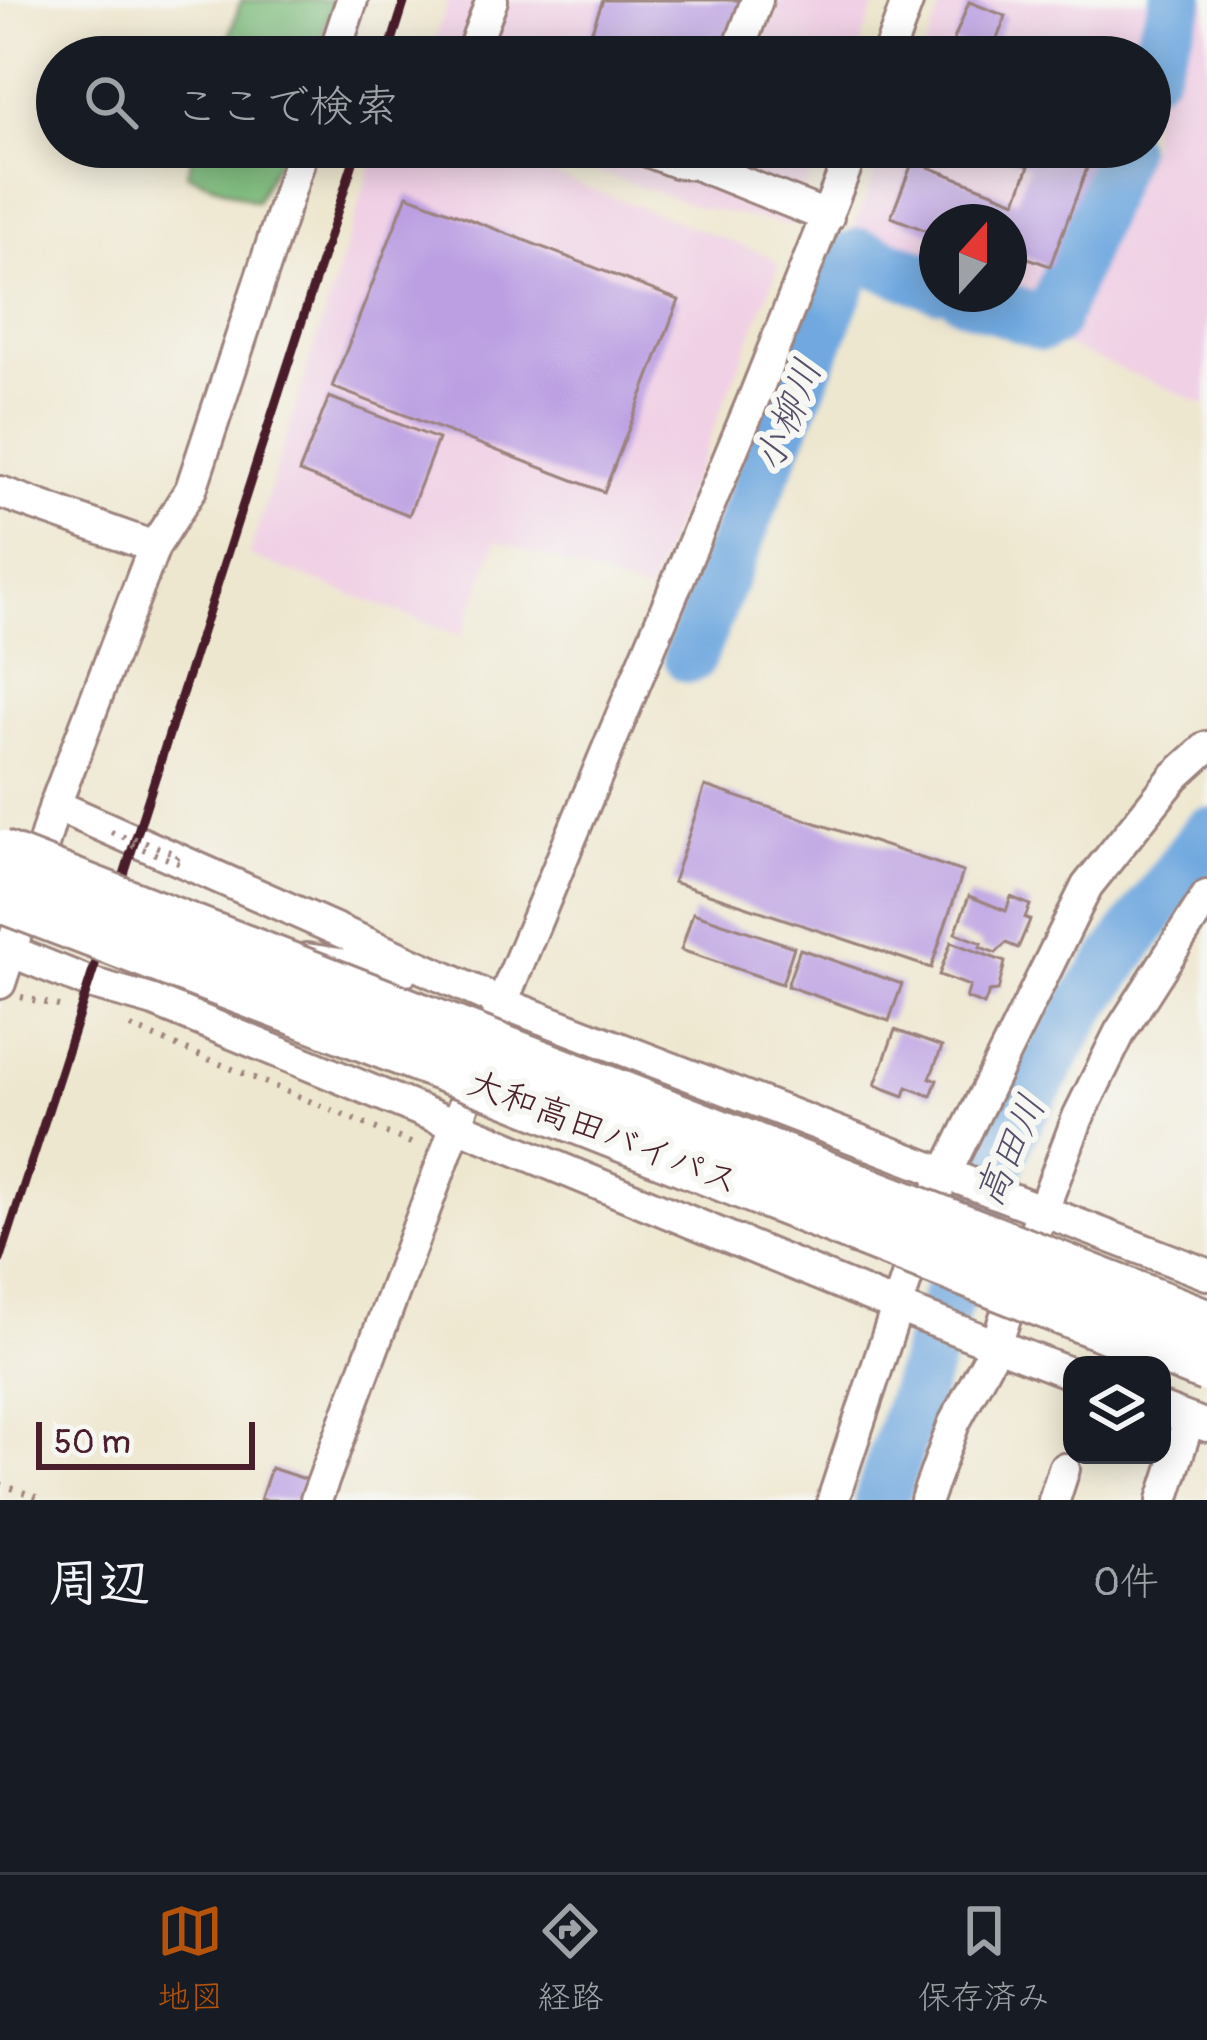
<!DOCTYPE html>
<html lang="ja">
<meta charset="utf-8">
<style>
:root{--surface:#171b24;--page:#242831;--text:#f1f3f6;--muted:#9ea1a6;--line:#363941;--accent:#b45309}
body{margin:0;font-family:Pangolin,"Klee One",sans-serif;background:var(--page);color:var(--text)}
.controls{position:absolute;right:36px;bottom:36px;display:grid;overflow:hidden;border-radius:24px;box-shadow:0 6px 30px #0003}
.controls button{width:108px;height:108px;display:grid;place-items:center;padding:0;border:0;border-bottom:3px solid var(--line);background:var(--surface);color:var(--text);font:60px sans-serif}
.compass{position:absolute;left:919px;top:204px;width:108px;height:108px;border-radius:50%;background:var(--surface);box-shadow:0 6px 30px #0003;rotate:21deg}
.scale{position:absolute;left:36px;bottom:30px;width:219px;box-sizing:border-box;padding-left:12px;border:6px solid #4a1f2b;border-top:0;font-size:33px;line-height:42px;white-space:nowrap;color:#4a1f2b;-webkit-text-stroke:9px #f6f6f2;paint-order:stroke}
.list{margin:0;padding:0;list-style:none}
h2{display:flex;justify-content:space-between;align-items:center;height:156px;margin:0;padding:0 48px;font-size:51px}
h2 small{font-size:39px;font-weight:400;color:var(--muted)}
.icon{flex:none;width:66px;height:66px;fill:none;stroke:currentColor;stroke-width:2;stroke-linecap:round;stroke-linejoin:round}
.map{position:relative;flex:none;width:1207px;height:1500px;overflow:hidden}
.search{position:absolute;background:var(--surface);box-shadow:0 6px 30px #0003;left:36px;right:36px;top:36px;height:132px;display:flex;align-items:center;gap:30px;box-sizing:border-box;padding:0 42px;border-radius:66px;color:var(--muted);font-size:45px}
.sheet{height:372px;background:var(--surface)}
nav{display:flex;justify-content:space-around;align-items:center;box-sizing:border-box;height:168px;border-top:3px solid var(--line);background:var(--surface);font-size:33px;color:var(--muted)}
nav a{display:grid;justify-items:center;gap:6px}
nav .on{color:var(--accent)}
.map>svg:first-child{display:block}
.built{fill:#f0d0e5}
.forest{fill:#7dbb7b;stroke:#646d53;stroke-width:3}
.lines{fill:none;stroke-linecap:round;stroke-linejoin:round}
.river{stroke:#6fa8df;stroke-width:54}
.building{fill:#bb9fe2}
.minor-casing{stroke:#9c837d;stroke-width:36}
.path{stroke:#9c837d;stroke-width:6;stroke-dasharray:3 9;stroke-linecap:butt}
.minor{stroke:#fff;stroke-width:30}
.rail{stroke:#4a1f2b;stroke-width:9}
.highway-bridge-casing{stroke:#9c837d;stroke-width:51;stroke-linecap:butt}
.path-bridge{stroke:#9c837d;stroke-width:6;stroke-dasharray:3 9;stroke-linecap:butt}
.highway-bridge{stroke:#fff;stroke-width:45}
.labels{text-anchor:middle;stroke-width:12;stroke-linejoin:round;paint-order:stroke}
.street-label{font-size:36px;fill:#4a1f2b;stroke:#f6f6f2}
.water-label{font-size:39px;font-style:italic;fill:#574f6a;stroke:#f6f6f2}
</style>
<div class="map">
<svg width="1207" height="1500" viewBox="0 0 1207 1500">
<rect width="100%" height="100%" fill="#f6f6f2"/>
<filter id="ink" filterUnits="userSpaceOnUse"><feTurbulence type="fractalNoise" baseFrequency=".00833" numOctaves="2"/><feDisplacementMap in="SourceGraphic" scale="24" xChannelSelector="R" yChannelSelector="G"/><feConvolveMatrix kernelMatrix="1 2 1 2 8 2 1 2 1" color-interpolation-filters="sRGB"/></filter>
<filter id="wash" filterUnits="userSpaceOnUse"><feTurbulence type="fractalNoise" baseFrequency=".004" numOctaves="4" result="noise"/><feDisplacementMap in="SourceGraphic" scale="48" xChannelSelector="R" yChannelSelector="G"/><feGaussianBlur stdDeviation="2.7" result="paint"/><feColorMatrix in="noise" values="0 0 0 0 0 0 0 0 0 0 0 0 0 0 0 0 0 1.4 0 .05"/><feComposite in="paint" operator="in"/></filter>
<g filter="url(#wash)">
<rect width="100%" height="100%" fill="#eee7cf"/>
<path class="built" d="M449 0H877L856 57H428Z
M944 0H1157L1134 57H922Z
M1195 0H1207V405L1056 342 1135 147H1150V111Z
M377 147H480L769 256 779 266 647 594 497 540 462 636 249 556Z
M527 147H821L791 226 699 207Z
M886 147H1100L1038 305 1009 294V222H937V267L851 235Z"/>
<path class="forest" d="M241 0H334L315 57H223Z
M195 147H284L256 202 187 174Z"/>
<g class="lines">
<path class="river" d="M1150 70 1178 0
M964 294 1043 324 1051 320 1120 147
M690 656 850 259 860 255 937 284
M881 1500 935 1333 1008 1135 1078 1012 1207 834"/>
</g>
<g id="blocks">
<path class="building" d="M603 0H753L732 55 692 40 685 57H582Z
M969 2 1006 16 990 56 953 42Z
M982 147H1095L1050 266 1009 251V222H937V235L891 217 913 161 1016 201 1029 166Z
M407 195 679 300 604 492 332 387Z
M329 397 438 439 409 515 299 472Z
M705 786 963 872 931 968 673 882Z
M969 896 1006 911 1011 897 1030 905 1025 918 1030 920 1018 948 1006 943 996 953 980 947 982 943 955 933Z
M693 913 794 947 782 984 681 950Z
M951 942 1005 962 998 991 989 992 984 1005 966 998 970 986 939 975Z
M800 949 902 984 889 1021 787 986Z
M895 1030 942 1047 930 1078 937 1080 931 1096 907 1087 904 1096 875 1085Z
M271 1468 308 1480 301 1500H260Z"/>
</g>
</g>
<g filter="url(#ink)">
<use href="#blocks" fill-opacity="0" stroke="#9c837d" stroke-width="3"/>
<g class="lines">
<g class="minor-casing">
<path id="minor" d="M333 57 352 0
M470 57 492 0
M736 57 757 0
M887 57 908 0
M637 147 676 162 696 164
M702 147 696 164 828 217
M0 492 154 547
M55 805 502 1003 1207 1274
M31 886 55 805 154 547 191 489 304 147
M0 947 90 983 154 1001 895 1306 1072 1374
M306 959 401 973
M0 983 17 931
M936 1193 1087 886 1175 776 1207 747
M1036 1228 1078 1117 1120 1032 1207 896
M1162 1409 1207 1426
M316 1500 502 1003 755 395 854 147
M833 1500 920 1238
M926 1500 954 1423 996 1345 1018 1279
M1054 1500 1064 1469
M1163 1500 1189 1420"/>
</g>
<path class="path" d="M21 997 67 1008
M131 1027 418 1146
M0 1484 45 1500"/>
<use href="#minor" class="minor"/>
<path class="rail" d="M387 57 405 0
M0 1260 358 147"/>
<g class="highway-bridge-casing">
<path id="highway-bridge" d="M0 853 1207 1322
M0 899 502 1091 1207 1369"/>
</g>
<path class="path-bridge" d="M111 832 134 841
M176 858 178 855 133 838 130 844 181 864"/>
<use href="#highway-bridge" class="highway-bridge"/>
</g>
</g>
<g class="labels">
<g class="street-label">
<text transform="translate(604 1131) rotate(21)" y="13">大和高田バイパス</text>
</g>
<g class="water-label">
<text transform="translate(787 415) rotate(-68)" y="14">小柳川</text>
<text transform="translate(1009 1150) rotate(-66)" y="14">高田川</text>
</g>
</g>
</svg>
<div class="controls">
<button><svg class="icon" aria-label="layers" viewBox="0 0 24 24"><path d="M12 4l9 5-9 5-9-5zM3 14l9 5 9-5"/></svg></button>
</div>
<svg class="compass" viewBox="-18 -18 36 36"><path d="M0-13l5 13h-10z" fill="#e53935"/><path d="M0 13l5-13h-10z" fill="#9ea1a6"/></svg>
<div class="scale">50 m</div>
<div class="search"><svg class="icon" aria-label="search" viewBox="0 0 24 24"><circle cx="10" cy="10" r="6"/><path d="M15 15l6 6"/></svg>ここで検索</div>
</div>
<section class="sheet">
<h2>周辺<small>0件</small></h2>
<ul class="list">
</ul>
</section>
<nav>
<a class="on"><svg class="icon" aria-label="map" viewBox="0 0 24 24"><path d="M3 6l6-2 6 2 6-2v14l-6 2-6-2-6 2zM9 4v14M15 6v14"/></svg>地図</a>
<a><svg class="icon" aria-label="directions" viewBox="0 0 24 24"><path d="M12 3l9 9-9 9-9-9zM9 14v-3h6M13 9l2 2-2 2"/></svg>経路</a>
<a><svg class="icon" aria-label="saved" viewBox="0 0 24 24"><path d="M7 4h10v16l-5-4-5 4z"/></svg>保存済み</a>
</nav>
